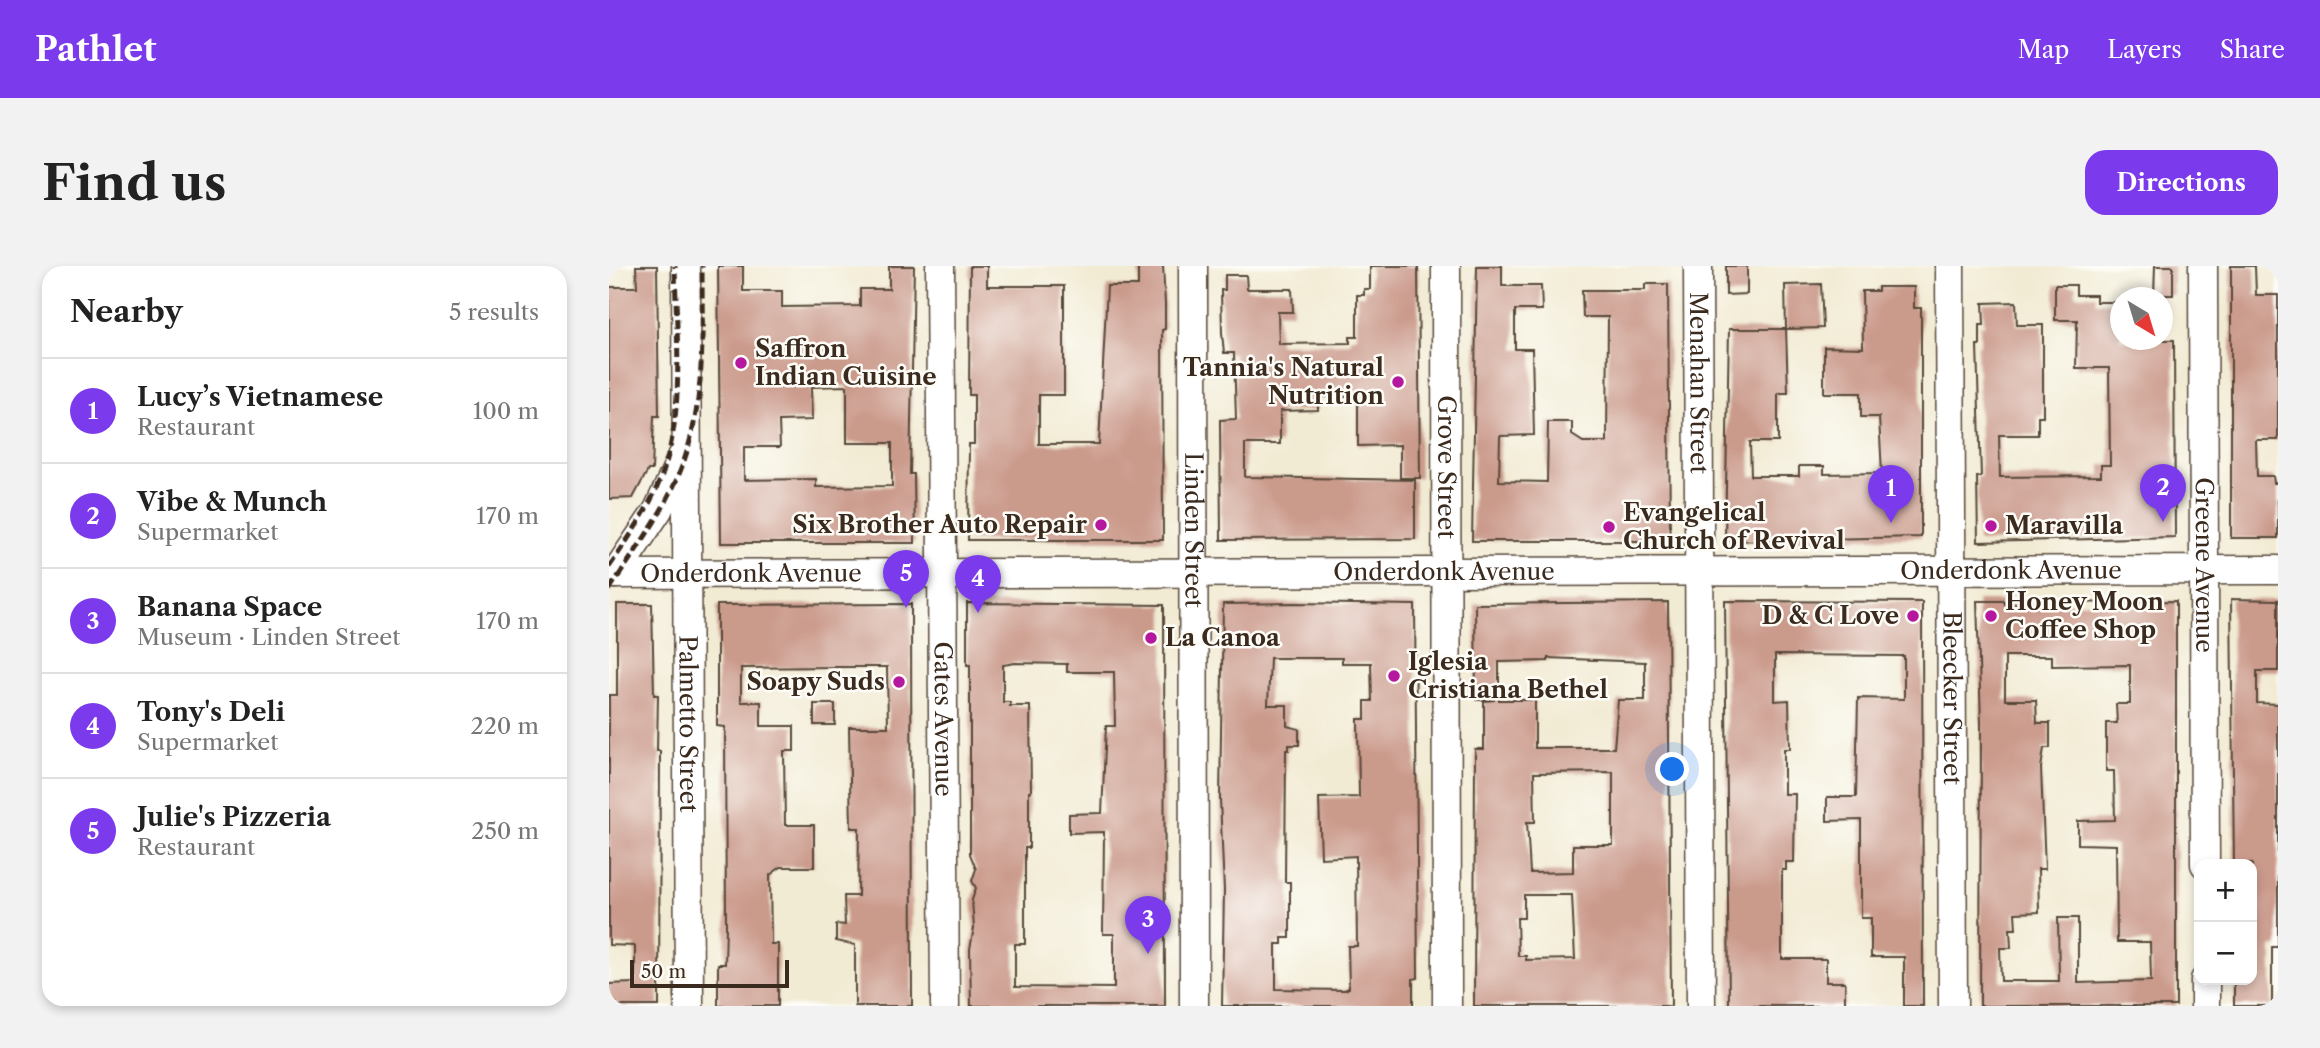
<!DOCTYPE html>
<meta charset="utf-8">
<style>
:root{--surface:#fff;--page:#f2f2f2;--text:#222;--muted:#767676;--line:#e0e0e0;--accent:#7c3aed}
body{margin:0;font-family:"Libre Caslon Text",serif;background:var(--page);color:var(--text)}
.controls{position:absolute;right:21px;bottom:21px;display:grid;overflow:hidden;border-radius:14px;box-shadow:0 4px 10px #0003}
.controls button{width:63px;height:63px;display:grid;place-items:center;padding:0;border:0;border-bottom:2px solid var(--line);background:var(--surface);color:var(--text);font:35px sans-serif}
.compass{position:absolute;left:1501px;top:21px;width:63px;height:63px;border-radius:50%;background:var(--surface);box-shadow:0 4px 10px #0003;rotate:142deg}
.scale{position:absolute;left:21px;bottom:18px;width:159px;box-sizing:border-box;padding-left:7px;border:4px solid #3b2a1e;border-top:0;font-size:19px;line-height:24px;white-space:nowrap;color:#3b2a1e;-webkit-text-stroke:5px #fdfcf7;paint-order:stroke}
.you{position:absolute;left:1064px;top:504px;width:24px;height:24px;margin:-18px;border:5px solid #fff;border-radius:50%;background:#1a73e8;box-shadow:0 0 0 10px #1a73e833}
.badge{display:grid;place-items:center;width:46px;height:46px;border-radius:50%;background:var(--accent);color:#fff;font-size:23px;font-weight:700}
.pin{position:absolute;translate:-50% -58px;filter:drop-shadow(0 2px 4px #0008)}
.pin::after{content:'';position:absolute;top:37px;width:24px;height:21px;background:inherit;clip-path:polygon(0 0,100% 0,50% 100%)}
.list{margin:0;padding:0;list-style:none}
h2{display:flex;justify-content:space-between;align-items:center;height:91px;margin:0;padding:0 28px;font-size:30px}
h2 small{font-size:23px;font-weight:400;color:var(--muted)}
.list li{display:grid;grid-template-columns:46px 1fr auto;gap:21px;align-items:center;box-sizing:border-box;height:105px;padding:0 28px;border-top:2px solid var(--line)}
.list b{display:block;font-size:26px;white-space:nowrap}
.list p{margin:0;font-size:23px;white-space:nowrap;color:var(--muted)}
.list em{font-size:23px;font-style:normal;color:var(--muted)}
.map{position:relative;flex:none;width:1669px;height:740px;overflow:hidden;border-radius:21px}
header{display:flex;align-items:center;gap:42px;box-sizing:border-box;height:98px;padding:0 35px;background:var(--accent);color:#fff}
header strong{font-size:33px}
nav{display:flex;gap:38px;margin-inline-start:auto;font-size:24px}
.intro{display:flex;align-items:center;justify-content:space-between;box-sizing:border-box;height:168px;padding:0 42px}
h1{margin:0;font-size:49px}
.button{padding:18px 32px;border-radius:21px;background:var(--accent);color:#fff;font-size:24px;font-weight:700}
main{display:flex;gap:42px;padding:0 42px}
aside{flex:1;background:var(--surface);border-radius:21px;box-shadow:0 4px 10px #0003}
.map>svg:first-child{display:block}
.building{fill:#ca9a8b;fill-rule:evenodd}
.lines{fill:none;stroke-linecap:round;stroke-linejoin:round}
.minor-casing{stroke:#564739;stroke-width:31}
.minor{stroke:#fff;stroke-width:28}
.rail{stroke:#3b2a1e;stroke-width:5;stroke-dasharray:10 5;stroke-linecap:butt}
.poi-dot{fill:#b5179e;stroke:#fdfcf7;stroke-width:2.5}
.labels{text-anchor:middle;stroke-width:5;stroke-linejoin:round;paint-order:stroke}
.poi-label{font-size:24px;font-weight:bold;fill:#3b2a1e;stroke:#fdfcf7;text-anchor:start}
.street-label{font-size:24px;fill:#3b2a1e;stroke:#fdfcf7}
</style>
<header>
<strong>Pathlet</strong>
<nav><a>Map</a><a>Layers</a><a>Share</a></nav>
</header>
<div class="intro"><h1>Find us</h1><a class="button">Directions</a></div>
<main>
<aside>
<h2>Nearby<small>5 results</small></h2>
<ul class="list">
<li><span class="badge">1</span><div><b>Lucy’s Vietnamese</b><p>Restaurant</p></div><em>100 m</em></li>
<li><span class="badge">2</span><div><b>Vibe &amp; Munch</b><p>Supermarket</p></div><em>170 m</em></li>
<li><span class="badge">3</span><div><b>Banana Space</b><p>Museum · Linden Street</p></div><em>170 m</em></li>
<li><span class="badge">4</span><div><b>Tony's Deli</b><p>Supermarket</p></div><em>220 m</em></li>
<li><span class="badge">5</span><div><b>Julie's Pizzeria</b><p>Restaurant</p></div><em>250 m</em></li>
</ul>
</aside>
<div class="map">
<svg width="1669" height="740" viewBox="0 0 1669 740">
<rect width="100%" height="100%" fill="#fdfcf7"/>
<filter id="ink" filterUnits="userSpaceOnUse"><feTurbulence type="fractalNoise" baseFrequency=".0143" numOctaves="2"/><feDisplacementMap in="SourceGraphic" scale="14" xChannelSelector="R" yChannelSelector="G"/><feConvolveMatrix kernelMatrix="1 2 1 2 8 2 1 2 1" color-interpolation-filters="sRGB"/></filter>
<filter id="wash" filterUnits="userSpaceOnUse"><feTurbulence type="fractalNoise" baseFrequency=".00686" numOctaves="4" result="noise"/><feDisplacementMap in="SourceGraphic" scale="28" xChannelSelector="R" yChannelSelector="G"/><feGaussianBlur stdDeviation="1.57" result="paint"/><feColorMatrix in="noise" values="0 0 0 0 0 0 0 0 0 0 0 0 0 0 0 0 0 1.4 0 .05"/><feComposite in="paint" operator="in"/></filter>
<g filter="url(#wash)">
<rect width="100%" height="100%" fill="#f2ebd4"/>
<g id="blocks">
<path class="building" d="M27 0H48L50 150H45L43 204H39L24 232 0 233V21H28Z
M109 0H134V25H173V41L251 40V23H280V0H305L301 208H305L306 277H112ZM238 120V177H283V220L207 221V213L135 214V181H171L170 155 203 154 202 121Z
M361 0H378V20H455V129H430V178H490L498 20H529V0H554L556 38V63L553 64 554 274H359L360 178H365V129H360Z
M761 0H809L811 212H791V179L749 180V131H709V144L671 145V178H636V211L806 214V273L612 274 611 154 627 153 625 87H615L613 67 612 24H616V9H637L638 23H683L684 46H669L670 78 741 77V71H748V29H755V23H761Z
M868 0H893V20H932L933 44H906V83H923L925 169 891 170 890 215 938 216 939 156H963V169L974 176H998L999 51H974L973 24H1036V18H1059L1061 275H863Z
M1117 0H1138V28L1117 29Z
M1546 0H1564V29H1545Z
M1622 0H1646L1647 29H1669V174H1647L1648 210H1664L1665 217H1669V272H1622Z
M1212 18 1214 62 1177 63 1176 19Z
M1446 19H1467V29H1487V36H1511V74H1565L1566 271 1369 276 1368 211H1372L1368 79H1371V59H1375L1374 37 1407 36 1408 59H1434V150H1429V169H1390L1391 211 1492 210V199H1501L1500 102H1467L1468 54H1446Z
M1269 21H1305V42H1312V271L1116 275 1120 63H1177L1179 127H1169V176H1141L1142 210H1190V200H1215V208L1273 207 1270 151H1252V127H1215V81L1254 82 1253 25H1269Z
M1622 333 1669 334V405H1648V437L1669 438V681H1663V740H1625V714H1643V598H1625Z
M1116 335 1313 336 1314 740H1295V691H1262V652H1252V554L1218 555V531H1247L1249 432 1295 433V390L1166 389V435L1180 434 1181 483H1175V528H1186L1185 596H1177V604H1173V693H1217V716H1236V740H1120Z
M1368 335H1395L1396 338 1567 335V740H1371L1372 457ZM1396 390H1443V400L1521 399V438H1507L1508 457H1497V505H1505L1506 554 1469 555V578L1507 579 1508 676H1541L1542 715 1469 717V652H1449L1450 715H1392L1391 682H1402L1401 663H1407L1406 647 1430 646 1429 603H1436L1432 502 1435 482H1441V457H1428L1427 434H1396Z
M1059 336 1062 740H865L866 483H875V435L886 434H867L866 338ZM939 392 1036 396V434H1009L1005 482H926V434H890V396L939 395ZM1004 506V579H964V606L921 607 918 556H926L925 507ZM915 629H963L966 693 917 694V690H909L908 652H915Z
M358 337 555 339 556 740H362L361 683 365 662 363 634 367 622 363 615 367 603 361 588V399H358ZM406 397 458 398V406H505L506 460H497L493 547 460 548V567L495 566 494 668H505V722L406 721V678H416V582H420V526H422L421 440H401V436H394V399Z
M686 337 806 339 809 712 804 713V740H613L615 624 611 533 614 338ZM661 392H733V397H762L763 435H756V453H749L750 531 710 532 712 592 747 590 748 680H739L740 722 736 724 667 723V678H673V672H681V616H676L677 484H680V479H690V463L678 460V439H659Z
M8 338H43L45 429H49L48 485H51L50 740H7V737H0V718L26 717V680L0 679V429H8Z
M302 338 303 740H246V679L227 675V658L236 659 235 630H249L250 562H242L240 461H279L278 401H229L132 402V436H152V460H185V485H175L176 559H205V601H172L161 609 162 678H169V740H109V698H116L117 660 116 461 108 460V339Z
M205 438H226V459H205Z"/>
</g>
</g>
<g filter="url(#ink)">
<use href="#blocks" fill-opacity="0" stroke="#564739" stroke-width="2"/>
<g class="lines">
<g class="minor-casing">
<g id="minor">
<path id="s1" d="M77 0 80 740"/>
<path id="s2" d="M331 0 336 740"/>
<path id="s3" d="M584 0 585 740"/>
<path id="s4" d="M837 0 838 740"/>
<path id="s5" d="M1089 0 1092 740"/>
<path id="s6" d="M1341 0 1344 740"/>
<path id="s7" d="M1594 0 1596 598"/>
<path id="s8" d="M0 308 1669 304"/>
<path d="M6 308 49 244 73 191"/>
<path d="M1596 714V740"/>
</g>
</g>
<use href="#minor" class="minor"/>
<path class="rail" d="M0 301C21 270 43 239 55 203 76 140 67 66 66 0
M0 324C26 285 55 247 72 203 97 138 93 68 93 0"/>
</g>
</g>
<g class="poi-dot">
<circle cx="132" cy="97" r="7"/>
<circle cx="789" cy="116" r="7"/>
<circle cx="492" cy="259" r="7"/>
<circle cx="1382" cy="260" r="7"/>
<circle cx="1000" cy="261" r="7"/>
<circle cx="1304" cy="350" r="7"/>
<circle cx="1382" cy="350" r="7"/>
<circle cx="542" cy="372" r="7"/>
<circle cx="785" cy="410" r="7"/>
<circle cx="290" cy="416" r="7"/>
</g>
<g class="labels">
<g class="poi-label">
<text x="146" y="91">Saffron<tspan x="146" dy="28">Indian Cuisine</tspan></text>
<text x="775" y="110" text-anchor="end">Tannia's Natural<tspan x="775" dy="28">Nutrition</tspan></text>
<text x="1014" y="255">Evangelical<tspan x="1014" dy="28">Church of Revival</tspan></text>
<text x="478" y="267" text-anchor="end">Six Brother Auto Repair</text>
<text x="1396" y="268">Maravilla</text>
<text x="1396" y="344">Honey Moon<tspan x="1396" dy="28">Coffee Shop</tspan></text>
<text x="1290" y="358" text-anchor="end">D &amp; C Love</text>
<text x="556" y="380">La Canoa</text>
<text x="799" y="404">Iglesia<tspan x="799" dy="28">Cristiana Bethel</tspan></text>
<text x="276" y="424" text-anchor="end">Soapy Suds</text>
</g>
<g class="street-label">
<text dy="8" stroke="none"><textPath href="#s5" startOffset="117">Menahan Street</textPath></text>
<text dy="8" stroke="none"><textPath href="#s4" startOffset="201">Grove Street</textPath></text>
<text dy="8" stroke="none"><textPath href="#s3" startOffset="264">Linden Street</textPath></text>
<text dy="8" stroke="none"><textPath href="#s7" startOffset="299">Greene Avenue</textPath></text>
<text dy="8" stroke="none"><textPath href="#s8" startOffset="1402">Onderdonk Avenue</textPath></text>
<text dy="8" stroke="none"><textPath href="#s8" startOffset="835">Onderdonk Avenue</textPath></text>
<text dy="8" stroke="none"><textPath href="#s8" startOffset="142">Onderdonk Avenue</textPath></text>
<text dy="8" stroke="none"><textPath href="#s6" startOffset="432">Bleecker Street</textPath></text>
<text dy="8" stroke="none"><textPath href="#s2" startOffset="453">Gates Avenue</textPath></text>
<text dy="8" stroke="none"><textPath href="#s1" startOffset="458">Palmetto Street</textPath></text>
</g>
</g>
</svg>
<div class="controls">
<button>+</button>
<button>−</button>
</div>
<svg class="compass" viewBox="-18 -18 36 36"><path d="M0-13l5 13h-10z" fill="#e53935"/><path d="M0 13l5-13h-10z" fill="#767676"/></svg>
<div class="scale">50 m</div>
<div class="you"></div>
<div class="pin badge" style="left:1282px;top:257px">1</div>
<div class="pin badge" style="left:1554px;top:256px">2</div>
<div class="pin badge" style="left:539px;top:688px">3</div>
<div class="pin badge" style="left:369px;top:347px">4</div>
<div class="pin badge" style="left:297px;top:342px">5</div>
</div>
</main>
